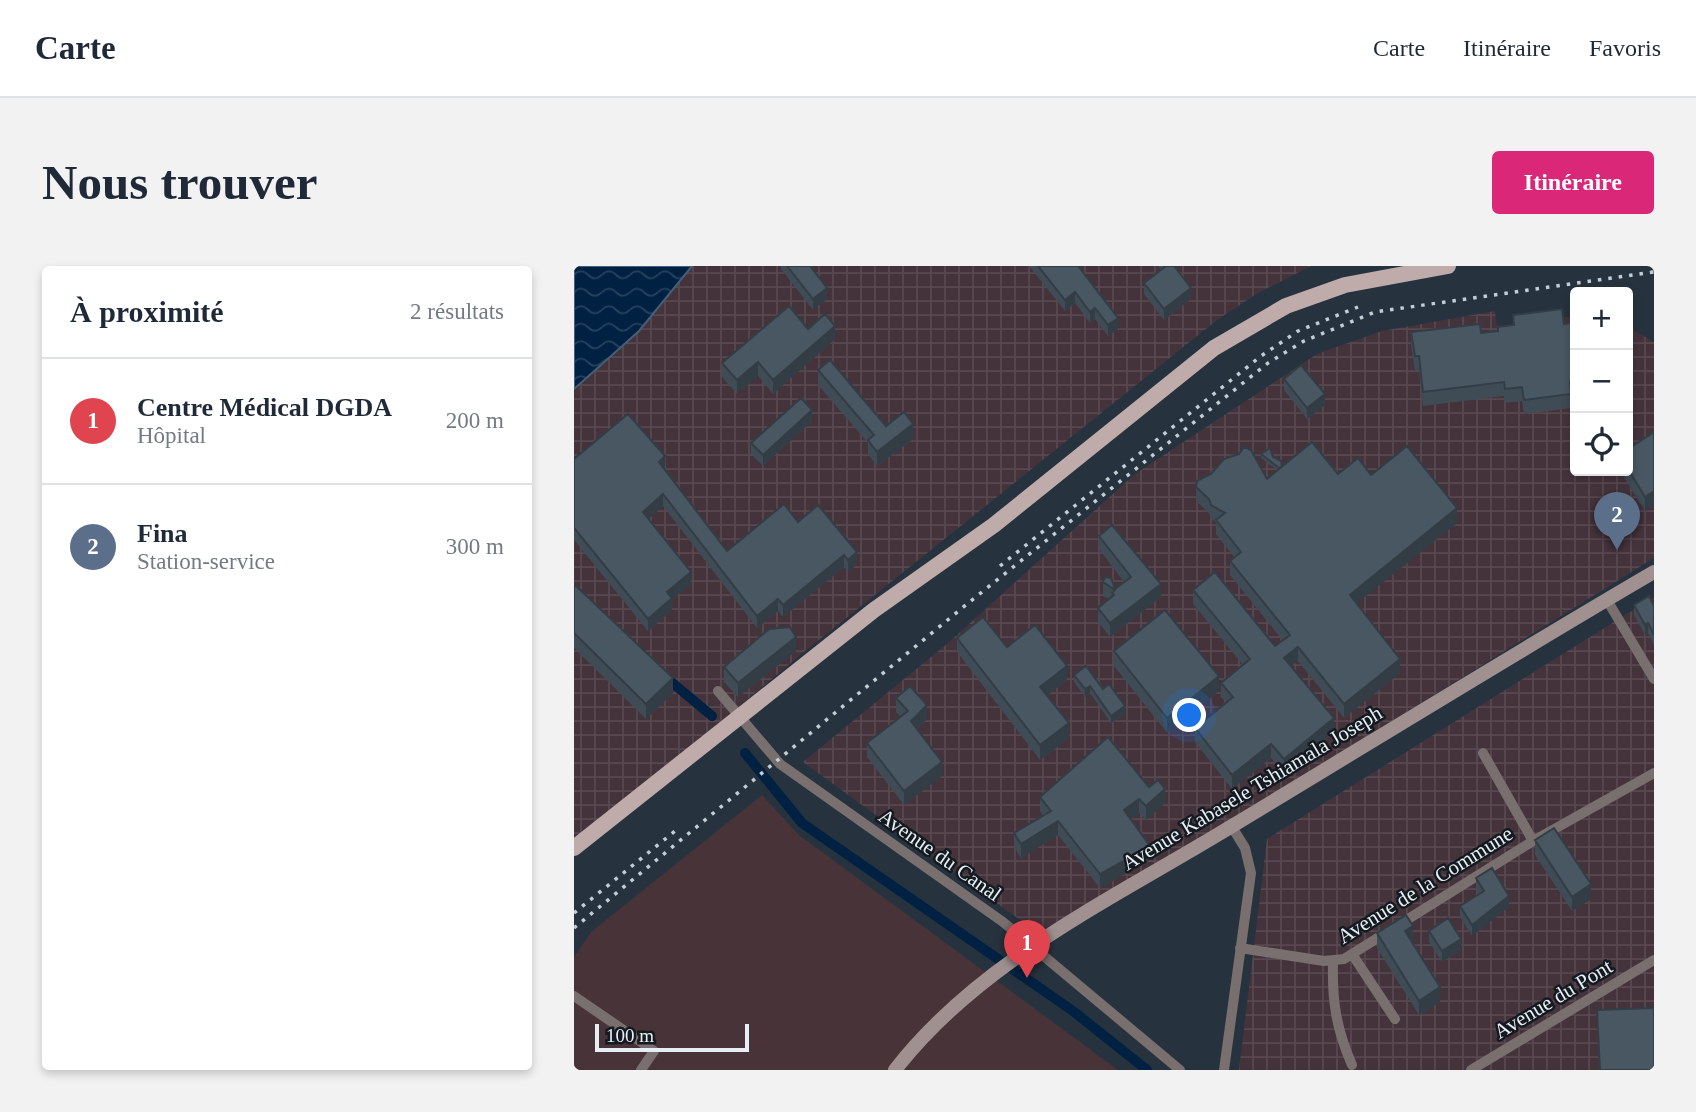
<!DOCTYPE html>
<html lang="fr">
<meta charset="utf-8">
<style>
:root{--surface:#fff;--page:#f2f2f3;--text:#1f2937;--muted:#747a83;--line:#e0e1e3;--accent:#db2777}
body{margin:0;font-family:"Times New Roman",serif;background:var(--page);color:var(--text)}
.controls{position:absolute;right:21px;top:21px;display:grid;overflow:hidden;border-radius:7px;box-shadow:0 4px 10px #0003}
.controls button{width:63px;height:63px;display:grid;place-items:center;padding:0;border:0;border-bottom:2px solid var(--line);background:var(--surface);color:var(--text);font:35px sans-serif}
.scale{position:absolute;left:21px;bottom:18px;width:154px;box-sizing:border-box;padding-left:7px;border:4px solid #e6eff6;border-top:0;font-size:19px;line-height:24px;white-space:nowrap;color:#e6eff6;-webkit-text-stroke:5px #141a1f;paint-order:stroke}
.you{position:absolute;left:616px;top:450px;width:24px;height:24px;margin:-18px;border:5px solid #fff;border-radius:50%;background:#1a73e8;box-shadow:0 0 0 10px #1a73e833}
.badge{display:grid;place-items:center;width:46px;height:46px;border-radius:50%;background:var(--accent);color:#fff;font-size:23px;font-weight:700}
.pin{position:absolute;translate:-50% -58px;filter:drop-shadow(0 2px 4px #0008)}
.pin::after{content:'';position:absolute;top:37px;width:24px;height:21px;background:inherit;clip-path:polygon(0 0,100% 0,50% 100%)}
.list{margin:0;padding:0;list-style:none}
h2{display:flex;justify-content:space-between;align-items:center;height:91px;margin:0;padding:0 28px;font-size:30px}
h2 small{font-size:23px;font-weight:400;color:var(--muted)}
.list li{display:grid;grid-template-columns:46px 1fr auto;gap:21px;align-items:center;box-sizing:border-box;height:126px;padding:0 28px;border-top:2px solid var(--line)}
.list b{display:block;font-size:26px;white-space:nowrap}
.list p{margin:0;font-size:23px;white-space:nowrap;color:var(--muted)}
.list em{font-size:23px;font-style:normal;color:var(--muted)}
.icon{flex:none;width:38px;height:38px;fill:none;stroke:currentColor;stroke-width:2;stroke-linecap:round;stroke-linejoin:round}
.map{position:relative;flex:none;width:1080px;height:804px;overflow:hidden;border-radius:7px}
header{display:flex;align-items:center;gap:42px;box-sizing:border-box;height:98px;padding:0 35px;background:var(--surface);border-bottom:2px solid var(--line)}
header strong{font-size:33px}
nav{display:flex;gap:38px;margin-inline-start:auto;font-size:24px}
.intro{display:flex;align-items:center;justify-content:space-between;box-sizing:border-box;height:168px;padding:0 42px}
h1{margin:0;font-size:49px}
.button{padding:18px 32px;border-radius:7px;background:var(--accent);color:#fff;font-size:24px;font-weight:700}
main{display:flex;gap:42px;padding:0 42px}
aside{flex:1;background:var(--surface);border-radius:7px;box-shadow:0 4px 10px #0003}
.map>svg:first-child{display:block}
.commercial{fill:#473338}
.industrial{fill:url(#industrial-grid)}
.water{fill:url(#water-waves);stroke:#455f78;stroke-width:2}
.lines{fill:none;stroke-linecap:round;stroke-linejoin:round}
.canal{stroke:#002142;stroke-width:10}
.street{stroke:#786f6e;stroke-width:10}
.secondary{stroke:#a09190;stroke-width:14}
.primary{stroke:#bfabaa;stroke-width:16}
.rail{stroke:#c3cdd5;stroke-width:3.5;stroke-dasharray:3.5 7;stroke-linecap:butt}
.wall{fill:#3f4b55}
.shaded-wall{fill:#333d45}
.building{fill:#495763;stroke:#333d45;stroke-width:2}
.labels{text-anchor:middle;stroke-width:5;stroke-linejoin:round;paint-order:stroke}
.street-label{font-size:21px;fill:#e6eff6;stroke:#141a1f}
</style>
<header>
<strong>Carte</strong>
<nav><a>Carte</a><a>Itinéraire</a><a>Favoris</a></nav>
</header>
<div class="intro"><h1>Nous trouver</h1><a class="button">Itinéraire</a></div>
<main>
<aside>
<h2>À proximité<small>2 résultats</small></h2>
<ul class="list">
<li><span class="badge" style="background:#e0444e">1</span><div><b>Centre Médical DGDA</b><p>Hôpital</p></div><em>200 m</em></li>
<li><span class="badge" style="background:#5c6f8a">2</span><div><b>Fina</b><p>Station-service</p></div><em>300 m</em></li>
</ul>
</aside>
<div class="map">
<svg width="1080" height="804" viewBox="0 0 1080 804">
<defs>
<pattern id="industrial-grid" width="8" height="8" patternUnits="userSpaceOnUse" patternTransform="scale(1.75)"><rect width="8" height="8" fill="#45333c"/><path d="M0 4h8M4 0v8" fill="none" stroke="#57474f"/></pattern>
<pattern id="water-waves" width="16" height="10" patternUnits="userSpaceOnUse" patternTransform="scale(1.75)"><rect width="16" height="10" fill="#002142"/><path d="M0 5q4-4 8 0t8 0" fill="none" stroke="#25425e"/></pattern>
</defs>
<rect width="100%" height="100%" fill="#26333e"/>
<path class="commercial" d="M188 529 225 569 544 804H0V691L17 666Z"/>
<path class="industrial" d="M118 0H737L684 27 643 54 230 386 0 577V123L65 65Z
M921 45 923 62 1001 50V205H1054V61L1080 76V292L602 590 464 667 229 496 374 377 561 208 743 88 808 65Z
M1080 331V804H665L693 573Z"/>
<path class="water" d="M0 0H118L65 65 0 123Z"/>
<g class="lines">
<path class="canal" d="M89 409 138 450
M171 487 228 557 499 745 573 804"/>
<path class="street" d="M1033 334 1080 413
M144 425 206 498 429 656 606 804
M909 487 959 575
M666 682 750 695 770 693 959 575 1080 507
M778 688 821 753
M759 696C758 735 762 762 778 799
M0 730 80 785 67 804
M650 804 677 607 671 582 658 561
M897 804 1080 694"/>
<path class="secondary" d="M321 804C406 694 542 631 658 560 799 475 938 389 1080 306"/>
<path class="primary" d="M0 582 300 344 420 259 640 82 712 40 771 19 874 0"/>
<path class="rail" d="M426 300 687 90 724 65 784 41
M0 647 106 561
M0 662 393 338 694 97 730 75 801 46 1080 6"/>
</g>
<path class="wall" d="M207 0H236L253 33 239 44 207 3Z
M455 0H504L544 63 534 70 521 53 516 57 501 37 491 45Z
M584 0H601L617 33 590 54 570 28V17L587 4Z
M939 49 990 58 1001 56V128L997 129V142L950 148 948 135 931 137 930 130 849 140 845 104 841 105 837 80V66L907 67 924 65 939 59Z
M234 63 261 73 199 128 184 110 163 128 148 111V97Z
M244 104 312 160 339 173 303 200 294 188V177L244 119Z
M710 113 751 139 733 153 710 124Z
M238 155 189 200 177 188V177Z
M1080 166 1071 245 1046 205H1054V183Z
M687 188 708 200 764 208 797 209 883 257 782 337 826 407 770 452 724 395 717 400 760 466 710 507 697 492 658 523 621 476V462L652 436 647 431V417L669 399 619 338V324L701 380 709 375 656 309V295L660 291 642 268V256L637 253 635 247 622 235V221L693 213 703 204 687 192Z
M0 193 91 202 153 285 224 256 283 298 274 306 270 301 209 351 204 345 183 362 89 240 74 253 117 318 98 334V344L74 365 0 274Z
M525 270 587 331 536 371 524 356V342L535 333 529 330V316L541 323 550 316 525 283Z
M0 318 99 427 72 453 0 382Z
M1060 339 1080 340V379L1074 367 1071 369 1060 349Z
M383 372 433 381 493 414 473 430 495 472 466 494 383 386Z
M222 385 164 431 150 416V401Z
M540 385 645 425 593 467 540 400Z
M500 409 529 423 551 448 537 457 516 427 511 431 500 416Z
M322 432 353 453 343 463 368 510 330 539 293 491V477L327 451 322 446Z
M575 521 591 537 572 554 565 547 557 553 576 594 526 622 484 569 447 592 440 581V567L469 549 466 545V531Z
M961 574 1017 633 998 645 961 589Z
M902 612 935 641 898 670 886 651V640L905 628 902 623Z
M855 665 887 684 868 696 855 676Z
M803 667 839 675 837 676 866 736 845 749 803 682Z"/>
<path class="shaded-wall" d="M253 22V33L239 44V33Z
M617 22V33L590 54V43Z
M501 26V37L491 45V34Z
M521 42V53L516 57V46Z
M544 52V63L534 70V59Z
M261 60V73L199 128V114Z
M184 96V110L163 128V114Z
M751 128V139L733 153V142Z
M238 144V155L189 200V189Z
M339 158V173L303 200V186Z
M91 190V202L85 196Z
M1080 225V240L1071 245V231Z
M89 228V240L69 258V246Z
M883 242V257L776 343V329Z
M283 286V298L274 306V294Z
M270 289V301L209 351V339Z
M117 306V318L98 334V344L74 365V353L93 326Z
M587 318V331L536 371V357Z
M204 333V345L183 362V350Z
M1074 357V367L1071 369V359Z
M222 371V385L164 431V417Z
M724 381V395L710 406V392Z
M826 393V407L770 452V438Z
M493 400V414L466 435V421Z
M645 410V425L593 467V452Z
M99 412V427L72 453V438Z
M516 420V427L511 431V423Z
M353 439V453L337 469V455Z
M551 440V448L537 457V450Z
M760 452V466L710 507V493Z
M495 457V472L466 494V479Z
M697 478V492L658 523V509Z
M368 496V510L330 539V525Z
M591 523V537L572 554V540Z
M565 533V547L550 558V544Z
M484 555V569L447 592V578Z
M576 580V594L526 622V608Z
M1017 618V633L998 645V631Z
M935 630V641L898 670V659Z
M839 660V675L831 680V665Z
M887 673V684L868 696V685Z
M866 721V736L845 749V735Z"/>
<path class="building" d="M213 0H236L253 22 239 33Z
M464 0H504L544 52 534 59 521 42 516 46 501 26 491 34Z
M592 0H600L617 22 590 43 570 17Z
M215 40 234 63 251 48 261 60 199 114 184 96 163 114 148 97Z
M988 43 990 58 1001 56V114L996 115 997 128 950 134 948 121 931 123 930 116 849 126 845 90H841L837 66 906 58 907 67 924 65V61L940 59 939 49Z
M256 94 312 160 330 146 339 158 303 186 294 174 300 169 244 104Z
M727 99 751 128 733 142 710 113Z
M227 132 238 144 189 189 177 177Z
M54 148 91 190 85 196 153 285 210 238 224 256 244 239 283 286 274 294 270 289 209 339 204 333 183 350 89 228 69 246 117 306 93 326 98 332 74 353 0 262V193Z
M1080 166V225L1071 231 1054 203V183Z
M738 176 764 208 784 192 797 209 833 180 883 242 776 329 826 393 770 438 724 381 710 392 760 452 710 493 697 478 658 509 621 462 659 431 647 417 676 393 619 324 641 306 701 380 716 369 656 295 667 286 642 254 651 247 637 239 635 233 622 221 623 215 637 208 650 193 665 188 670 181 677 184 693 213Z
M696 182 699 191 707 195 708 200 705 202 687 188Z
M538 259 587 318 536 357 524 342 540 329 538 327 541 324 529 316 531 311 537 312 541 323 557 311 525 270Z
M0 318 99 412 72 438 0 367Z
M1075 330 1080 340V369L1074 357 1071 359 1060 339Z
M591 344 645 410 593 452 540 385Z
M409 351 433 381 461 359 493 400 466 421 495 457 466 479 383 372Z
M216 361 222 371 164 417 150 401 195 363Z
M512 400 529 423 535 418 551 440 537 450 516 420 511 423 500 409Z
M336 420 353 439 337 455 368 496 330 525 293 477 334 445 322 432Z
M534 471 575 521 584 514 591 523 572 540 565 533 550 544 576 580 526 608 484 555 447 578 440 567 477 545 466 531Z
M980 562 1017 618 998 631 961 574Z
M918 602 935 630 898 659 886 640 910 625 902 612Z
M832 649 839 660 831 665 866 721 845 735 803 667Z
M874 652 887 673 868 685 855 665Z
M1080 742V804H1026L1023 744Z"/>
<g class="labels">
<g class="street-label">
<text transform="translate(678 522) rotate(-31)" y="7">Avenue Kabasele Tshiamala Joseph</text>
<text transform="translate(366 589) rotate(35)" y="7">Avenue du Canal</text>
<text transform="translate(851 619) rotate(-32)" y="7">Avenue de la Commune</text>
<text transform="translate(979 733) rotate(-31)" y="7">Avenue du Pont</text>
</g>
</g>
</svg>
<div class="controls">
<button>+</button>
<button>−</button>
<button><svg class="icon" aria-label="locate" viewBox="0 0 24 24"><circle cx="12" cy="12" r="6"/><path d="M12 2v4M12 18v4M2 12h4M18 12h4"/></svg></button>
</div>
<div class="scale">100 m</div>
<div class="you"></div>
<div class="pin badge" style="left:453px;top:712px;background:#e0444e">1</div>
<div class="pin badge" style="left:1043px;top:284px;background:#5c6f8a">2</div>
</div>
</main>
